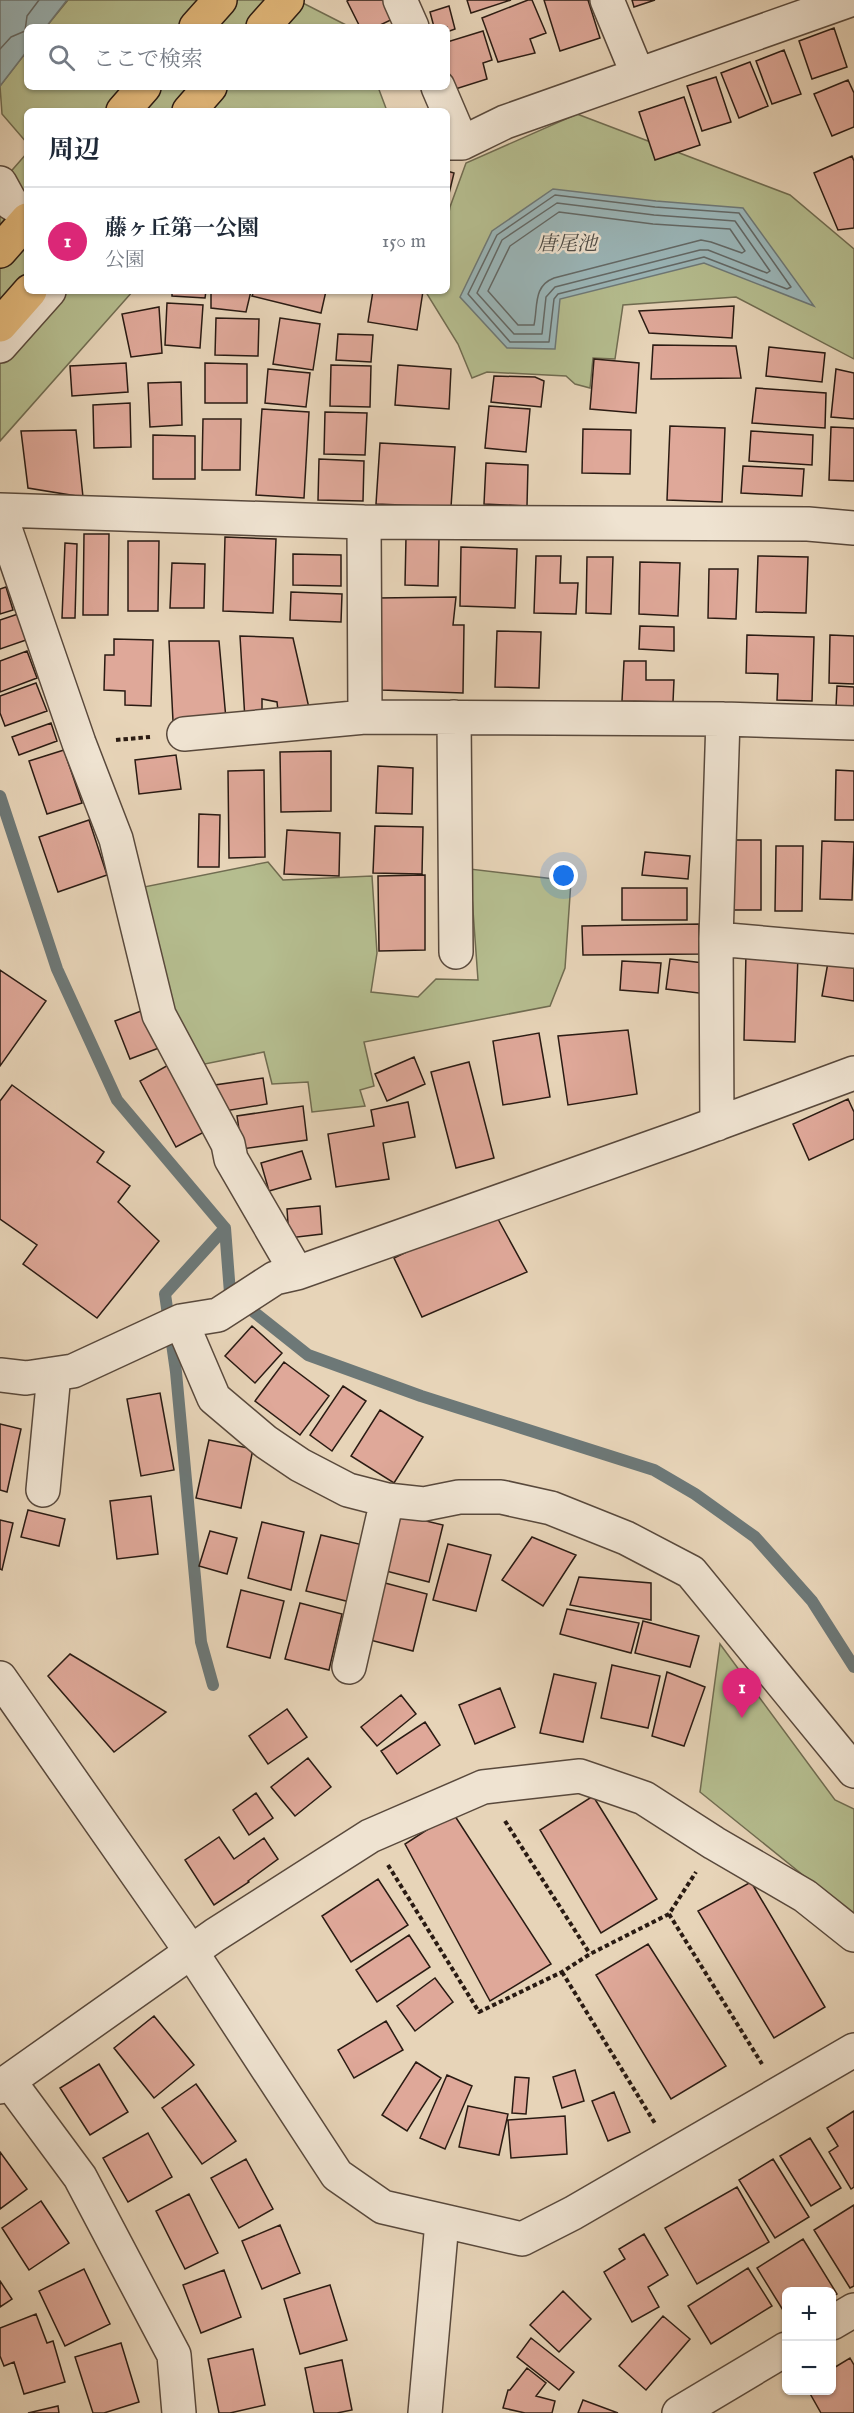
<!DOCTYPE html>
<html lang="ja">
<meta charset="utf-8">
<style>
:root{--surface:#fff;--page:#f6f6f7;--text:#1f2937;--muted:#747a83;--line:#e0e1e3;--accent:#db2777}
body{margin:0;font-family:"IM FELL English","Noto Serif JP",serif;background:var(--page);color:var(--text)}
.controls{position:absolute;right:18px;bottom:18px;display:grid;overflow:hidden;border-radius:9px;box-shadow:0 2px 4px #0004}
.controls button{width:54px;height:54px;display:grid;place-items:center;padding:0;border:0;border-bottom:2px solid var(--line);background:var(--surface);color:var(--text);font:30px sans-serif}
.you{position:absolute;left:564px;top:876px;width:21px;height:21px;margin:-15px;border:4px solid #fff;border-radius:50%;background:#1a73e8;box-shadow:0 0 0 9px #1a73e833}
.badge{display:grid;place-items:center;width:39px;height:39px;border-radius:50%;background:var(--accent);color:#fff;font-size:20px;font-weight:700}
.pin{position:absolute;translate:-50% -50px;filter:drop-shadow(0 2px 3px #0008)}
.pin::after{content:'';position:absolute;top:32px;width:21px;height:18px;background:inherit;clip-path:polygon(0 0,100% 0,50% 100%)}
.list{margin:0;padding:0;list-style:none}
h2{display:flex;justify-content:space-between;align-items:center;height:78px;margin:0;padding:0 24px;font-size:26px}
h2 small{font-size:20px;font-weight:400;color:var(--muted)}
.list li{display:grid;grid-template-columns:39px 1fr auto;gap:18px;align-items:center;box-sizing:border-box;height:108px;padding:0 24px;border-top:2px solid var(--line)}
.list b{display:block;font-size:22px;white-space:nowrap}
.list p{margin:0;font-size:20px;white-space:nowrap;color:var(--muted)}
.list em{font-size:20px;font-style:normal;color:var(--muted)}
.icon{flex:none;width:33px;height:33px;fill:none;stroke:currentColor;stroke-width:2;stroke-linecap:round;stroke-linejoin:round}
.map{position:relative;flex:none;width:854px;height:2413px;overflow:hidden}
.search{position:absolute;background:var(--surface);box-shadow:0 2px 4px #0004;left:24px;top:24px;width:426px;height:66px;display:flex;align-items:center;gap:15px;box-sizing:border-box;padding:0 21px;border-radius:9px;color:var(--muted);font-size:22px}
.panel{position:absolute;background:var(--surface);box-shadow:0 2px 4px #0004;left:24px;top:108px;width:426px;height:186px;border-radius:9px}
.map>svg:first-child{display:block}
.green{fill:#b5bd8f;stroke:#706c51;stroke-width:1.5}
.water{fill:#9ab6b9;stroke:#6d7877;stroke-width:1.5}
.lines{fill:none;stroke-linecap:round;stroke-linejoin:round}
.shore{stroke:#626866;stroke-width:1.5}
.stream{stroke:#6d7877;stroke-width:12}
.building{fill:#dfa899;stroke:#2a1b13;stroke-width:1.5}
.minor-casing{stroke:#59493c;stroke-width:36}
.tertiary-casing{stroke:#59493c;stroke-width:36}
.primary-casing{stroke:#2a1b13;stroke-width:36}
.path{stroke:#2a1b13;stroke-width:4;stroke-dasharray:4.5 3;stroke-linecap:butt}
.minor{stroke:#efe3d1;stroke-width:33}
.tertiary{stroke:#efe3d1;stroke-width:33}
.primary{stroke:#e4ba7c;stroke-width:33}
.labels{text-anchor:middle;stroke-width:5;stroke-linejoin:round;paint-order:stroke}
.water-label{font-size:20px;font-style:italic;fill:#4c4a45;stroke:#efe3d1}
</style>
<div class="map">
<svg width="854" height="2413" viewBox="0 0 854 2413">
<rect width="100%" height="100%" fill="#e7d4b8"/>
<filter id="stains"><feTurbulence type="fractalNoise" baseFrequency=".00333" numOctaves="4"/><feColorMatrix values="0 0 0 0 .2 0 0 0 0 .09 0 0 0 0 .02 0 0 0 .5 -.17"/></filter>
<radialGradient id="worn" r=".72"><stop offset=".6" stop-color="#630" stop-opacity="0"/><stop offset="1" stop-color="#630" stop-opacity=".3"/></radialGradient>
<path class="green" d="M68 0H297L350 27H46Z
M27 51V87H378L387 111H27V143L2 114 0 86Z
M577 114 790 195 854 249V359L736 297 623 305 615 359 593 358 590 388 575 384 566 376 487 372 472 378 458 344 427 294 428 291H447V223L450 207 466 163Z
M27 153V291H133L0 441V184Z
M268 862 283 880 372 876 377 953 371 992 418 997 436 979 478 980 470 869 571 881 565 968 550 1006 364 1042 374 1086 360 1090 365 1106 312 1112 308 1082 272 1084 264 1052 200 1065 162 998 134 889Z
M720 1644 835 1800 854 1809V1914L814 1884 700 1792Z"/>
<path class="water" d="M0 0H67L46 27H27V51L0 86Z
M553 189 656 201 743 208 814 306 704 263 560 299 555 349 507 348 460 297 492 231Z"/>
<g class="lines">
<path class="shore" d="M0 49 11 37 25 31 27 16 39 0
M555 195 655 207 739 213 791 287 787 289 704 257 558 294 554 299 549 342H510L468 294 497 235Z
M557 203 654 215 735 221 770 271 767 273 708 250H700L555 287 546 297 542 334H514L477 293 502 240Z
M559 212 653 224 730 229 745 251 742 253 711 242 701 240 554 278C533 286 538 306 534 325H518L488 291 510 246Z"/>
<path class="stream" d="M0 796 57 969 117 1100 225 1228 230 1293 308 1355 421 1396 654 1470 695 1494 755 1537 812 1601 854 1667
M213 1685 201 1642 176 1372 165 1294 225 1228"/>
</g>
<path class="building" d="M349 0H385L395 18 376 27H360L347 1Z
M467 0H511L471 13Z
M528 0H532L546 33 530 39 535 53 498 62 482 18Z
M544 0H588L600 38 560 51Z
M632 0H655L634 7Z
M449 6 455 29 447 32V27H434L430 12Z
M834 28 847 67 812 79 799 41Z
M483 31 492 60 483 63 487 79 446 92 447 42Z
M784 50 801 94 772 104 756 61Z
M750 62 768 106 739 118 721 73Z
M716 77 731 122 702 131 687 86Z
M848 80 854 93V127L832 136 814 94Z
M684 97 700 145 655 160 639 112Z
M852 156 854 161V228L838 230 814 173Z
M447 171 454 173 447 202Z
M172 291H206L205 298 172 296Z
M211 291H251L246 312 211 308Z
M254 291H326L321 313 252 296Z
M373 291H423L417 330 368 322Z
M167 303 203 305 200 348 165 345Z
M734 306 732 338 649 333 639 311Z
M159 307 162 353 131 357 122 314Z
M216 318 259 319 258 356 215 355Z
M280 318 320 324 313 370 273 364Z
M338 334 373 335 371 362 336 360Z
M653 345 736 346 741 378 651 379Z
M769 347 825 353 822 382 766 376Z
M594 359 639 363 636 413 590 409Z
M126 363 128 392 72 396 70 366Z
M205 363 247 364V403H205Z
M331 365 371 366 370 407 330 406Z
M398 365 451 369 449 409 395 405Z
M268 369 310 373 306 407 265 403Z
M836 369 854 373V419L831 417Z
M494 376 535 377 544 381 541 407 491 402Z
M181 382 182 425 150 427 148 383Z
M756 388 826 393 825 428 752 423Z
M130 403 131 447 94 448 93 405Z
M489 406 530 409 526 452 485 448Z
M262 409 309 412 304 498 256 495Z
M325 412 367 413 365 455 324 454Z
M203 419H241L240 470H202Z
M670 426 725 428 722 502 667 500Z
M831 427 854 428V481L829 480Z
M583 429 631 430 630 474 582 473Z
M76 430 83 497 28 488 21 431Z
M751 431 813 435 812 465 749 461Z
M153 435 195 436V479H153Z
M380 443 455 447 451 507 376 504Z
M319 459 364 461 363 501 318 500Z
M486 463 528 465 527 506 484 504Z
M743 466 804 469 802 496 741 493Z
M84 534H109L108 615H83Z
M225 537 276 539 273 613 223 611Z
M406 537 439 538 438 586 405 585Z
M128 541H159L158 611H128Z
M65 543 77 544 75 618H62Z
M461 547 517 549 515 608 460 606Z
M293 554 341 555V586L293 585Z
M536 556H561L560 583H578L576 614 534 613Z
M758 556 808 557 806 613 756 612Z
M587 557H613L611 614 586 613Z
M640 562 680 563 678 616 639 614Z
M172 563 205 564 204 608H170Z
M709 569H738L736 619 708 618Z
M6 587 13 610 0 614V589Z
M291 592 342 594 341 622 290 620Z
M456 597 453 625H464L463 693 382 690 378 598Z
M21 613 29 639 0 649V620Z
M640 626 674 627V651L639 649Z
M497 631 541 632 539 688 495 687Z
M747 635 814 637 812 701 777 700 778 674 746 673Z
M830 635 854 636V684L829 683Z
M240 636 293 638 312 721 279 720 277 702 262 699V720H245Z
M114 639 153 640 151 706 125 705V691L104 690 105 655H114Z
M169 641H219L226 719 173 721Z
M27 651 37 678 0 692V661Z
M624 661H646V680H674L673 702 622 701Z
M36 683 47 711 5 726 0 713V696Z
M837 686 854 687V707H836Z
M51 723 57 741 19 755 12 737Z
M64 750 82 803 47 814 29 761Z
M331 751V811L281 812 280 752Z
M176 755 181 789 139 794 135 760Z
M378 766 413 768 412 814 376 813Z
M264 770 265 857 229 858 228 771Z
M836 770 854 771V820H835Z
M199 814 220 815 219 867H198Z
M89 820 107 875 58 892 39 837Z
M375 826 423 827 422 874 373 873Z
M287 830 340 833 339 876 284 874Z
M734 840H761V910H733Z
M822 841 854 842 852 900 820 899Z
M776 846H803L802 911H775Z
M645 852 690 856 688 879 642 875Z
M425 875V950L379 951 378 876Z
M622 888H687V920H622Z
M699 924V954L583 955 582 926Z
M830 951 854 955V1001L822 996Z
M746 953 798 955 795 1042 744 1040Z
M670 959 712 964 707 994 666 989Z
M622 961 661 963 658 993 620 990Z
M0 970 46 1001 0 1066Z
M149 1008 164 1046 130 1059 115 1021Z
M628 1030 637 1094 568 1105 558 1036Z
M539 1033 550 1097 503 1105 493 1041Z
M414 1057 425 1084 387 1101 375 1074Z
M469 1062 494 1158 456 1168 431 1072Z
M170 1064 206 1131 176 1147 140 1081Z
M263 1078 267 1104 219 1112 215 1085Z
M12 1085 104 1152 97 1162 130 1186 118 1202 159 1241 97 1318 23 1264 37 1245 0 1219V1101Z
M848 1099 854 1112V1139L809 1160 793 1124Z
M408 1102 415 1137 383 1143 389 1179 336 1187 328 1134 374 1126 371 1110Z
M303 1106 307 1140 242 1149 237 1116Z
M302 1151 311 1179 269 1191 261 1163Z
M320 1206 322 1234 289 1238 287 1209Z
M493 1210 527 1272 422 1317 394 1258Z
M252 1326 282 1353 255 1383 225 1356Z
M284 1362 329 1396 300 1435 255 1401Z
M343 1386 366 1401 332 1451 310 1435Z
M160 1393 174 1470 141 1476 127 1399Z
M380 1410 423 1437 394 1483 351 1456Z
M0 1424 21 1429 7 1492 0 1490Z
M209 1440 253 1449 241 1508 196 1498Z
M151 1496 158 1554 117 1559 110 1501Z
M28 1510 65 1519 59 1546 21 1537Z
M401 1515 443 1525 429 1582 386 1571Z
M0 1520 13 1523 2 1570 0 1569Z
M262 1522 304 1532 291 1590 248 1578Z
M210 1531 237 1538 227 1574 199 1566Z
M321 1535 363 1545 350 1602 306 1591Z
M532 1537 576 1555 543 1606 502 1580Z
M448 1544 491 1555 476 1611 433 1600Z
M579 1577 651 1583V1620L570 1605Z
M385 1583 427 1594 413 1651 370 1640Z
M241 1590 284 1601 270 1658 227 1647Z
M300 1603 342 1614 329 1670 285 1659Z
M567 1609 639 1623 631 1653 560 1634Z
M643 1621 699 1636 690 1667 635 1653Z
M70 1654 166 1712 114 1752 48 1676Z
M612 1665 660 1676 648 1728 601 1718Z
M667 1672 705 1687 684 1746 652 1736Z
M554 1674 596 1683 583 1742 540 1733Z
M500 1688 515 1727 475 1744 459 1705Z
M401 1695 416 1714 377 1746 361 1727Z
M287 1709 307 1737 268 1764 249 1736Z
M425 1722 440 1745 397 1774 381 1751Z
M308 1758 331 1787 295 1816 271 1787Z
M256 1793 273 1818 249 1835 233 1810Z
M593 1796 657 1899 601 1933 540 1830Z
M453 1813 551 1964 490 2001 405 1844Z
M219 1837 234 1859 264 1838 278 1859 248 1881 249 1882 214 1905 185 1860Z
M378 1879 408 1925 351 1962 322 1916Z
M751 1882 825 2007 774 2038 698 1911Z
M409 1935 430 1967 377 2002 356 1970Z
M648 1944 726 2066 671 2099 596 1975Z
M435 1978 453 2002 415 2031 397 2006Z
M154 2016 194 2065 154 2098 114 2048Z
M386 2021 403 2050 354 2078 338 2050Z
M416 2062 441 2078 407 2131 382 2115Z
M99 2064 128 2112 90 2135 60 2088Z
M575 2070 584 2101 562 2108 553 2077Z
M447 2075 472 2086 445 2149 420 2138Z
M515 2077 529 2078 526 2114 512 2113Z
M196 2084 236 2141 202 2164 162 2108Z
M614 2092 630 2132 608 2141 592 2101Z
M468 2106 508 2114 499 2155 459 2147Z
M854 2111V2187L851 2189 829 2152 838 2146 827 2128Z
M565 2116 567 2154 511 2158 508 2120Z
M148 2133 172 2177 128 2202 103 2158Z
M810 2138 841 2188 811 2206 780 2156Z
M0 2152 27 2189 0 2209Z
M246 2159 273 2209 239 2228 211 2178Z
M773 2159 809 2217 775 2238 739 2180Z
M737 2187 769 2242 697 2284 665 2228Z
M189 2194 218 2253 185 2269 156 2211Z
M41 2201 69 2243 29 2270 2 2228Z
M854 2205V2286L850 2288 814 2230Z
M280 2225 300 2273 262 2289 242 2241Z
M644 2234 668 2275 648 2287 659 2307 632 2322 604 2272 625 2259 619 2249Z
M803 2239 837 2294 832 2297V2292H786V2315L757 2268Z
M748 2268 772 2306 711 2344 688 2306Z
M84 2269 110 2324 65 2346 39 2291Z
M224 2270 241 2317 201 2333 183 2285Z
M0 2281 12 2299 0 2307Z
M330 2285 347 2340 300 2354 284 2299Z
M563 2291 591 2319 559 2352 530 2325Z
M36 2314 47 2343 53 2341 65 2382 24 2394 14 2362 4 2366 0 2356V2328Z
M663 2316 690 2339 646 2390 619 2366Z
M531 2338 574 2372 559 2390 517 2357Z
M121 2343 139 2402 104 2413H93L75 2357Z
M253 2349 265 2405 230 2413H219L208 2359Z
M850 2358 854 2365V2413H821L808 2390H832V2369Z
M342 2360 352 2410 337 2413H314L305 2368Z
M527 2368 546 2383 536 2396 555 2401 552 2413H525L503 2408 508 2390H510Z
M583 2400 618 2413H578Z
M58 2406 59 2413H28Z"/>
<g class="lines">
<g class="minor-casing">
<path id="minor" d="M400 0 412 27
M607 0 638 75
M438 87 462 143
M447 143H462L505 122 850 0
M0 183 11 203 27 213
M0 346 49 291
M0 510 364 522 808 524 854 528
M0 514 79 743 116 839 159 1015 228 1144 231 1159 297 1273
M364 522 365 717
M454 717 456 952
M184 734 365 717 723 719 854 723
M716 939 854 951
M717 1124 716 939 723 719
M181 1321 214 1398 266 1442 300 1465 348 1490 387 1500 424 1504 459 1497H501L551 1508 626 1538 691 1572 854 1771
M0 1375 26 1378 73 1371 181 1321 218 1315 275 1278 297 1273 689 1134 854 1073
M43 1490 54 1374
M349 1667 387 1500
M9 2081 80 2177 174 2355 179 2413
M0 2087 215 1935 370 1836 483 1787 580 1776 644 1798 714 1843 805 1896 854 1935
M832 2323 854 2310
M679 2413 786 2349"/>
</g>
<g class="tertiary-casing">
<path id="tertiary" d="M0 1678 192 1953 337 2175 383 2207 522 2239 573 2213 854 2050
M425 2413 442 2222"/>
</g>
<g class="primary-casing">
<path id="primary" d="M196 27 220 0
M263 27 287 0
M123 111 144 87
M189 111 210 87
M0 251 27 220
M0 325 30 291"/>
</g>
<path class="path" d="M116 740 150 737
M505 1821 590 1954
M388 1865 479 2012 562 1972 590 1954 669 1914 696 1872
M669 1914 762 2064
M562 1972 656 2125"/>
<use href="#minor" class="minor"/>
<use href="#tertiary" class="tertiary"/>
<use href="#primary" class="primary"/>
</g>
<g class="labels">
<g class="water-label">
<text x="567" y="250">唐尾池</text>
</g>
</g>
<rect width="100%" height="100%" filter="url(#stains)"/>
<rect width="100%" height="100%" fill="url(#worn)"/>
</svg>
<div class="controls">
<button>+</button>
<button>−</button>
</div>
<div class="you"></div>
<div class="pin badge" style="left:742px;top:1718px">1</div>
<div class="search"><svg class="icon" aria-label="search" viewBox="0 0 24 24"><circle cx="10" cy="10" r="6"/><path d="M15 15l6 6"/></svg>ここで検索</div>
<section class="panel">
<h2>周辺<small></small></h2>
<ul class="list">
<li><span class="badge">1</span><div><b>藤ヶ丘第一公園</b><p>公園</p></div><em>150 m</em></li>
</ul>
</section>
</div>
